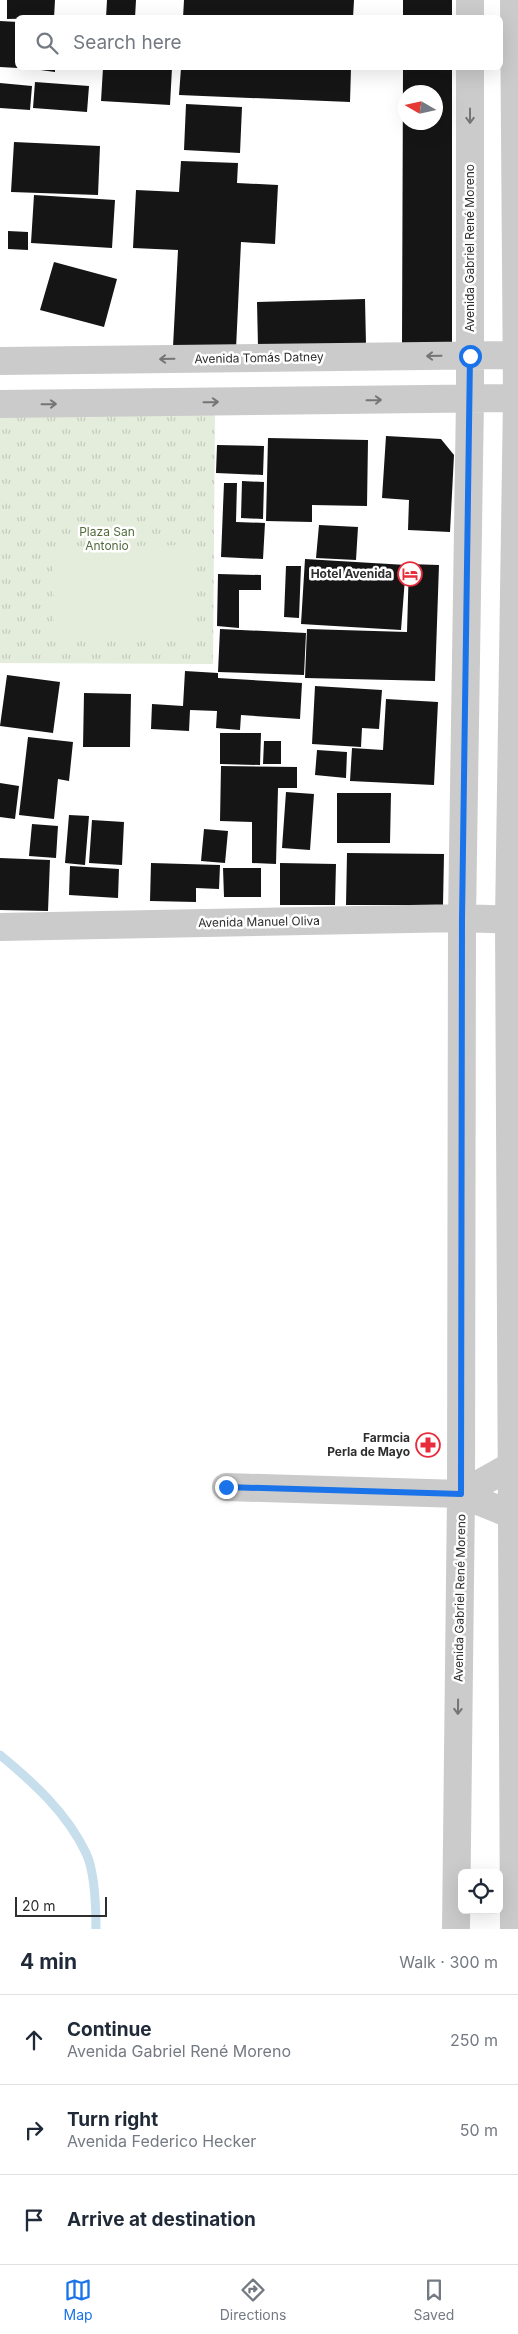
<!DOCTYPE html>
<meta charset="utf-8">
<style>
:root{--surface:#fff;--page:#f6f6f7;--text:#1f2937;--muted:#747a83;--line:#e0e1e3;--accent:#1a73e8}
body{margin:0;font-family:Inter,sans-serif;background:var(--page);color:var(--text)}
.controls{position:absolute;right:15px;bottom:15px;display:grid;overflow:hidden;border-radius:8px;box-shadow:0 5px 20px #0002}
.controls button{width:45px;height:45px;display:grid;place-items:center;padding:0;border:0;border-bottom:1px solid var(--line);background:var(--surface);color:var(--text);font:25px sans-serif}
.compass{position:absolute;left:398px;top:85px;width:45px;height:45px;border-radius:50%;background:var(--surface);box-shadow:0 5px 20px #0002;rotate:279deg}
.scale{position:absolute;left:15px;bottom:12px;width:92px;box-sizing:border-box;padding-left:5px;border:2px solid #2e2e2e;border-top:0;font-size:14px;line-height:18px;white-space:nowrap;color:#2e2e2e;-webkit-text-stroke:4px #fff;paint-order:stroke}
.stop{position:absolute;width:15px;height:15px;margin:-11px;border:4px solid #1a73e8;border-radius:50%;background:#fff}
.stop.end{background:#1a73e8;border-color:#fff;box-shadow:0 1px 5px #0008}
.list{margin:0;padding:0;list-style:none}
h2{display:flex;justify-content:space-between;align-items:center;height:65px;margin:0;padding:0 20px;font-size:21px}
h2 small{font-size:16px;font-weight:400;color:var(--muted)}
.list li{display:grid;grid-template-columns:32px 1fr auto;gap:15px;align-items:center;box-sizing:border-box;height:90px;padding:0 20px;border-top:1px solid var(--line)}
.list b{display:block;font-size:19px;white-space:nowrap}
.list p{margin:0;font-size:16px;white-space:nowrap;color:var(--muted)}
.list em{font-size:16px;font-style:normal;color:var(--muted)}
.icon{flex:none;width:28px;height:28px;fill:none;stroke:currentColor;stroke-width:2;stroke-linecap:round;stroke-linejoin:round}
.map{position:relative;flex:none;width:518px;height:1929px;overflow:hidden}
.search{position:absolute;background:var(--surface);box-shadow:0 5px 20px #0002;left:15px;right:15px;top:15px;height:55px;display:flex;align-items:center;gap:12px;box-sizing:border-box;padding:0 18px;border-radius:8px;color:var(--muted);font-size:19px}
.sheet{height:335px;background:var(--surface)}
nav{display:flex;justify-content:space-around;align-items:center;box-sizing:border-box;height:70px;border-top:1px solid var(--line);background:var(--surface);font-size:14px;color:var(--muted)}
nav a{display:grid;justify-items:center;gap:2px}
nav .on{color:var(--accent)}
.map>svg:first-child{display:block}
.grass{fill:url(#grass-tufts)}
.pitch{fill:#e4ecdb}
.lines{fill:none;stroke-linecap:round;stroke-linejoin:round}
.stream{stroke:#c7deec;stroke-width:9}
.building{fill:#151515;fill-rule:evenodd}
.minor{stroke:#cbcbcb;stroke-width:28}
.oneway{stroke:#757575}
.route{stroke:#1a73e8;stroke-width:6}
.labels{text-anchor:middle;stroke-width:5;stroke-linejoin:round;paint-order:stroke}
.street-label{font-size:12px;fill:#2e2e2e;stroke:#fff}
.park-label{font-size:12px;fill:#516b3a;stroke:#fff}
.poi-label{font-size:12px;font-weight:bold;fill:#2e2e2e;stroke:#fff;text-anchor:end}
</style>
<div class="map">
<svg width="518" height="1929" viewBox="0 0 518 1929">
<defs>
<pattern id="grass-tufts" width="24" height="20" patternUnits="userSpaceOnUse" patternTransform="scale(1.25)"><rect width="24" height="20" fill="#e4ecdb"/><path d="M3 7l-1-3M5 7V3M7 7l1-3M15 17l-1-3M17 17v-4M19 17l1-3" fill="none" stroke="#c4cbbc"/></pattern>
</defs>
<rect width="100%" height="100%" fill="#fff"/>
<path class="grass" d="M215 414 213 664 0 663V415Z"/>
<path class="pitch" d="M193 545 194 639 54 640 53 547Z"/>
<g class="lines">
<path class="stream" d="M0 1755C34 1783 67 1813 86 1853 95 1872 96 1908 96 1929"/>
</g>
<path class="building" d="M7 0H55L54 18 7 19Z
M107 0H136L135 18H106Z
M184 0H354L353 18H183Z
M403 0H452V18H403Z
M0 21 18 22V68L0 67Z
M26 68H55V72Z
M103 68H172L170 105 101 101Z
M181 68H351L350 102 179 95Z
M403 68H452V344H402ZM406 92H436V122H406Z
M35 82 89 86 87 112 33 108Z
M0 83 32 86 30 110 0 108Z
M186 104 242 107 240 153 184 150Z
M14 142 100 146 98 195 11 192Z
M181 161 238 163 237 183 278 185 275 244 241 242 236 349 173 347 178 250 133 248 136 190 179 192Z
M34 195 115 200 112 248 31 243Z
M8 231 28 232V250L8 249Z
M54 262 117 279 104 327 40 310Z
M365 299 366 345 258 347 257 302Z
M386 436 441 439 454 455 450 532 408 530 409 500 382 498Z
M268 438 368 440 367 506 312 505V522L266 521Z
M217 445 264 446 263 475 216 473Z
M242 481 264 482 263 519 241 518Z
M224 483H237L236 522 265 523 263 559 221 557Z
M319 525 358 527 356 560 316 558Z
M305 559 406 565 401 630 301 624Z
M409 564 439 565 435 681 305 678 307 629 407 632Z
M286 566H301L299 618 284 617Z
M218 574 261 575V590H239V628L217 626Z
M220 629 306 633 304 675 218 672Z
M185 671 218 673V678L302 683 300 719 241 715 240 730 216 728 217 711 190 710 189 731 151 729 152 704 183 706Z
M7 675 60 682 53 733 0 726Z
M315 686 382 690 379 729 362 728 361 747 312 744Z
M84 693 131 694 130 747H83Z
M386 699 438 702 434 785 350 781 352 748 383 750Z
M220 733H261L260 765 220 764Z
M28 737 73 742 69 781 58 779 54 819 19 815Z
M264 741H281V764H263Z
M317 750 347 752 346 778 315 775Z
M221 766 297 767V788H278L276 864 252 863V822L220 821Z
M0 783 19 786 15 819 0 817Z
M286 792 314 794 310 850 282 848Z
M337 793H391L390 843H337Z
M69 815 89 816 85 865 65 863Z
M92 820 124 822 122 865 89 863Z
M32 824 58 826 56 858 29 856Z
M204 829 228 831 225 863 201 861Z
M347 853 444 854 443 905H346Z
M0 858 50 860 48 911 0 910Z
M151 863 220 865 219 889 196 888V902L150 901Z
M280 863 336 864 335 905H280Z
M70 866 119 869 118 898 69 895Z
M223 868H261V897H224Z"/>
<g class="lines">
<path class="minor" d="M470 0V18
M514 0 517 398 509 920 514 1929
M0 361 518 355
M0 404 518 398
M0 927 462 918 518 920
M518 1466H511L461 1494 510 1514H518
M226 1487 461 1494
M456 1929 461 1494 462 918 470 399V68"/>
</g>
<defs><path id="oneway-shaft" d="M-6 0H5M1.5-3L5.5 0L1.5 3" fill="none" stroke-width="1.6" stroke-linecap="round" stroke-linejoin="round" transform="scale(1.25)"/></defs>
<g class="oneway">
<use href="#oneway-shaft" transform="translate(470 116) rotate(90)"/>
<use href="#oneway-shaft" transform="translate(434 356) rotate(179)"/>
<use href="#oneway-shaft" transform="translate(167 359) rotate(179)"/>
<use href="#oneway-shaft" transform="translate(374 400) rotate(-1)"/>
<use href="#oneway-shaft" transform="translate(211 402) rotate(-1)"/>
<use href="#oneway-shaft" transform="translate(49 404) rotate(-1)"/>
<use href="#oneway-shaft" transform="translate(458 1707) rotate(91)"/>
</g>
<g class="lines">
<path class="route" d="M226 1487 461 1494 462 918 470 356"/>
</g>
<defs>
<g id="hotel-ring" transform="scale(1.25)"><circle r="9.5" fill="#fff" stroke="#e92c3b" stroke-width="1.5"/><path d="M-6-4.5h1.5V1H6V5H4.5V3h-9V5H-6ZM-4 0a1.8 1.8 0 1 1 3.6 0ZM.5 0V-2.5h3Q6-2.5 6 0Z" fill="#e92c3b"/></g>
<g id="pharmacy-ring" transform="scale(1.25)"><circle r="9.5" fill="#fff" stroke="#e92c3b" stroke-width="1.5"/><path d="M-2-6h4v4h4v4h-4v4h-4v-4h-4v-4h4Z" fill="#e92c3b"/></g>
</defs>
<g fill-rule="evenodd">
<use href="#hotel-ring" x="410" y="574"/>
<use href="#pharmacy-ring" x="428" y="1445"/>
</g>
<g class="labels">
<g class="street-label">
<text transform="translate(470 248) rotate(-90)" y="4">Avenida Gabriel René Moreno</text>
<text transform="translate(259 358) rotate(-1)" y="4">Avenida Tomás Datney</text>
<text transform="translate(259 922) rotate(-1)" y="4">Avenida Manuel Oliva</text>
<text transform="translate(460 1598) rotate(-89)" y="4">Avenida Gabriel René Moreno</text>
</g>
<g class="park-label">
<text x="107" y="536">Plaza San<tspan x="107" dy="14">Antonio</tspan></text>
</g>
<g class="poi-label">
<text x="392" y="578">Hotel Avenida</text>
<text x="410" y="1442">Farmcia<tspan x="410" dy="14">Perla de Mayo</tspan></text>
</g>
</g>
</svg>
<div class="controls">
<button><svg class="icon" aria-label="locate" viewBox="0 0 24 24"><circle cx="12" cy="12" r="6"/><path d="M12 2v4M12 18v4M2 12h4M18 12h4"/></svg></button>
</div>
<svg class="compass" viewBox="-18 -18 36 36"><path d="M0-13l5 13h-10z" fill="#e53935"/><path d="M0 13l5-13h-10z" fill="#747a83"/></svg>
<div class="scale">20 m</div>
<div class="stop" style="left:470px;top:356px"></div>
<div class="stop end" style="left:226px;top:1487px"></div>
<div class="search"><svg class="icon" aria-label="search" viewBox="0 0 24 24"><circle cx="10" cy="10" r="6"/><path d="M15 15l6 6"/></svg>Search here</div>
</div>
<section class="sheet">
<h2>4 min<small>Walk · 300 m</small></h2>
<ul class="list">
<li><svg class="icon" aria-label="ahead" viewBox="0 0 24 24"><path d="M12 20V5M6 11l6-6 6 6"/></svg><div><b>Continue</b><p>Avenida Gabriel René Moreno</p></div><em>250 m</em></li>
<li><svg class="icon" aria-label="right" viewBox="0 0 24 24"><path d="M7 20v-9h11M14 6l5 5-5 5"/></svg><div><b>Turn right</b><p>Avenida Federico Hecker</p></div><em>50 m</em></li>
<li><svg class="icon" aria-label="arrive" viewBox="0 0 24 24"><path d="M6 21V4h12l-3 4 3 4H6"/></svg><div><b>Arrive at destination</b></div></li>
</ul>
</section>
<nav>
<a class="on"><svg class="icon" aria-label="map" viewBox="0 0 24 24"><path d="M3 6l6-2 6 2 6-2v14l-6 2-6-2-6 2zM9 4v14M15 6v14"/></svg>Map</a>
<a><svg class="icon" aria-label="directions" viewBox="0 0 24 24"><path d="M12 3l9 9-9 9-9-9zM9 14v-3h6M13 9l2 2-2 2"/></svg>Directions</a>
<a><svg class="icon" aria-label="saved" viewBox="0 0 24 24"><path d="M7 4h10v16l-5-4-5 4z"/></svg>Saved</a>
</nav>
